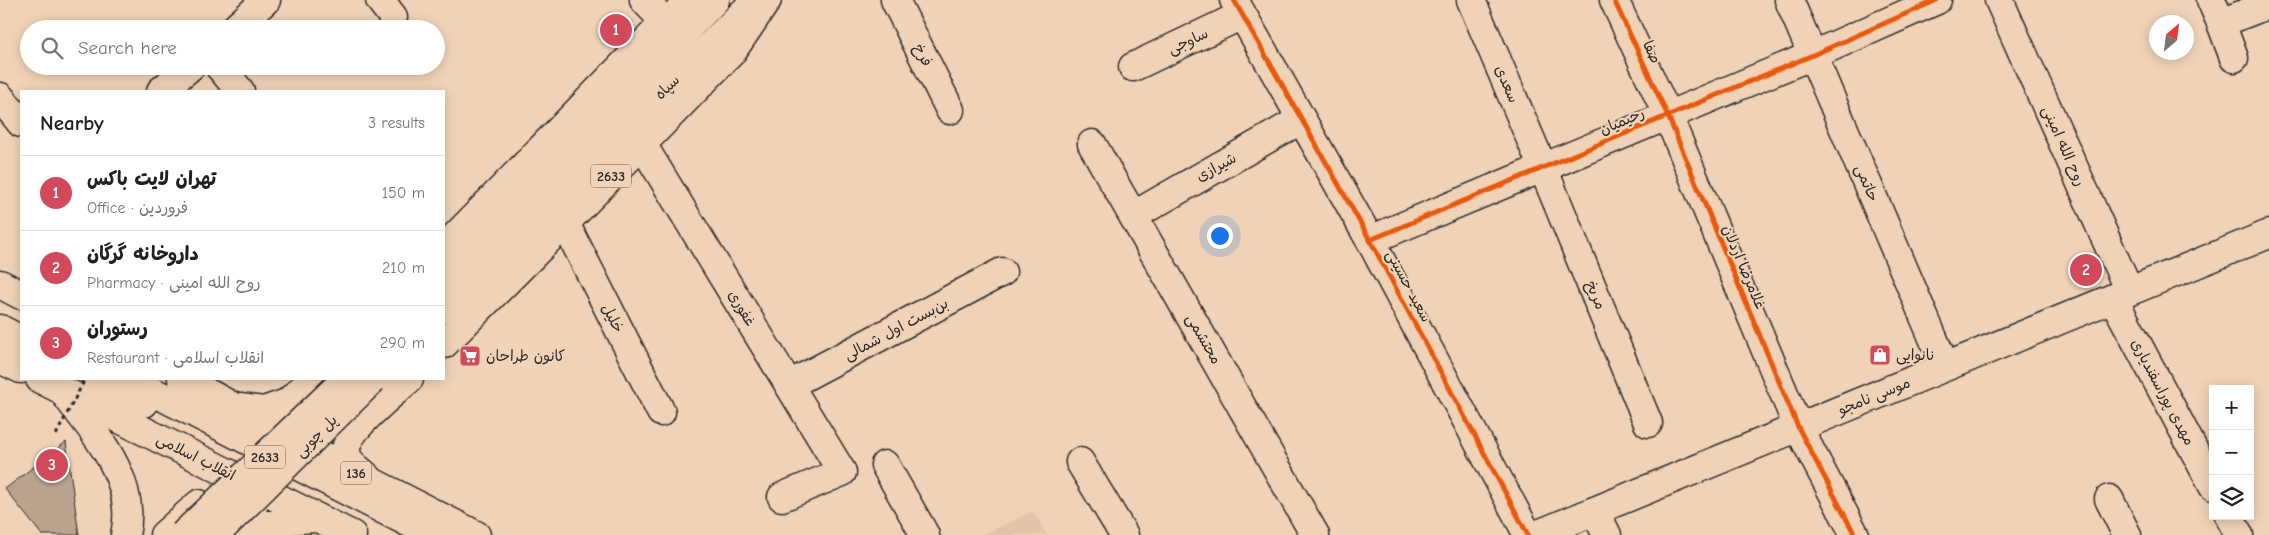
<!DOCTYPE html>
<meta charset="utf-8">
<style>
:root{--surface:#fff;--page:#f6f6f6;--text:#202124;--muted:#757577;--line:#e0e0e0;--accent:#d1495b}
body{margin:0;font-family:"Comic Neue","Playpen Sans Arabic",sans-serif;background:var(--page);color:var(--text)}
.controls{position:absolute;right:15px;bottom:15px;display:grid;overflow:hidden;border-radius:0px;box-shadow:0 2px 12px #0003}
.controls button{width:45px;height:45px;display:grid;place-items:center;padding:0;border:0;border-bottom:1px solid var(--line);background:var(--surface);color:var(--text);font:25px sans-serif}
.compass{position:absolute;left:2149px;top:15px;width:45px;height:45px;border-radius:50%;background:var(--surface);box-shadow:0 2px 12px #0003;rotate:28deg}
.you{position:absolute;left:1219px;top:235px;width:18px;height:18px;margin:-12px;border:4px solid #fff;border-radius:50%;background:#1a73e8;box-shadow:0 0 0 8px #1a73e833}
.badge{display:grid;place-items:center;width:32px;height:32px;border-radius:50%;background:var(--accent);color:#fff;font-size:16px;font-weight:700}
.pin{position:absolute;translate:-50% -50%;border:2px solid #fff;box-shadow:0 1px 5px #0006}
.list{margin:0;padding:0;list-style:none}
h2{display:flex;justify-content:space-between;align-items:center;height:65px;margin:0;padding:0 20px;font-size:21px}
h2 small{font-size:16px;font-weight:400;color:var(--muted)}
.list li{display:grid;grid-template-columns:32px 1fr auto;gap:15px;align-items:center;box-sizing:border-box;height:75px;padding:0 20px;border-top:1px solid var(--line)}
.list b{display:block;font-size:19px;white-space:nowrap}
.list p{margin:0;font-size:16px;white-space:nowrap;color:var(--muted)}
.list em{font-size:16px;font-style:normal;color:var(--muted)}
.icon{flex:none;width:28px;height:28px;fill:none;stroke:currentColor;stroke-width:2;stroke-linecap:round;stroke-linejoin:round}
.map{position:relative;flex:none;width:2269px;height:535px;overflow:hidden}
.search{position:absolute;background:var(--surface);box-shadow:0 2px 12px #0003;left:20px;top:20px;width:425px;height:55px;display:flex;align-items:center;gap:12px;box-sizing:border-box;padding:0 18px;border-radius:28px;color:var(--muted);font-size:19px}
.panel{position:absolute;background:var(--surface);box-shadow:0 2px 12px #0003;left:20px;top:90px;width:425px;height:290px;border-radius:0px}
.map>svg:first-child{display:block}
.built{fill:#e0c5ab}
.building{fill:#baa490;stroke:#2b2b2b}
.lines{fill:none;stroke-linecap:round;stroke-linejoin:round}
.minor-casing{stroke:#2b2b2b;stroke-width:31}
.major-casing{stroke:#2b2b2b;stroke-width:31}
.minor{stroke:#f0d3b7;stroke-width:28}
.major{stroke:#f0d3b7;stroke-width:28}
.major-bridge-casing{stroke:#2b2b2b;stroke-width:31;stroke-linecap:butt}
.path-bridge{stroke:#2b2b2b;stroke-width:3;stroke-dasharray:4 4;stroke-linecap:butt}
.major-bridge{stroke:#f0d3b7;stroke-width:28}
.cycleway-casing{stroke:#f0d3b7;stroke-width:8}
.cycleway{stroke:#e8590c;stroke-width:5}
.labels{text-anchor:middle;stroke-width:4.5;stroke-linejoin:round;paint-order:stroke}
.shield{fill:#f0d3b7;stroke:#665d55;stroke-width:1}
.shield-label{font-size:14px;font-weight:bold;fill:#2b2b2b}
.street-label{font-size:15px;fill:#2b2b2b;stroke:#f0d3b7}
.poi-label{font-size:15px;fill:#2b2b2b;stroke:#f0d3b7;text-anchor:start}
</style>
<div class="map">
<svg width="2269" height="535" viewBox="0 0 2269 535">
<rect width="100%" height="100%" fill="#f0d3b7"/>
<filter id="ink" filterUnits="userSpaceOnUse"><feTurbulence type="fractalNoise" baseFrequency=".02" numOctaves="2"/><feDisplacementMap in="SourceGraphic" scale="10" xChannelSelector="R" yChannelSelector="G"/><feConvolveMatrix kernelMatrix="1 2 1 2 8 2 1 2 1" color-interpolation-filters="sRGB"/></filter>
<g filter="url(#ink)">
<path class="built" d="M1033 511 1047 535H981H982Z"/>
<path class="building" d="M66 442 79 535H42L5 489Z"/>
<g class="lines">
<g class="minor-casing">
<path id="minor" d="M380 0 393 17
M644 0 665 22
M895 0 950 110
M1234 0 1370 240 1528 535
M1471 0 1543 168 1648 423
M1614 0 1668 116 1798 427 1855 535
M1789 0 1945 366
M1999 0 2129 291
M2211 0 2221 23
M234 29 266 0
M2234 58 2221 23 2269 4
M219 66 240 91
M1133 67 1242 15
M161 91 191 66
M642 144 842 472 782 497
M1092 144 1315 535
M1133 216 1300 120
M565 223 661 412
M1370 240 1813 55 1937 0
M2113 298 2213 486
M0 329 21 340
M96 379 144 403
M128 379 433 535
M789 385 1002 272
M1080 462 1124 535
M885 465 925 535
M2109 499 2127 535
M1595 511 1607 535
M2229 516 2239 535"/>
</g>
<g class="major-casing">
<path id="major" d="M0 97 21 123
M444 248 665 22 696 0
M444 279 715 0
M0 284 21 295
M444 309 748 8
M444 344 565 223 731 53 767 0
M0 359 21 369
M40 379 352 535
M182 379 372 482 476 535
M65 394C95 434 138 480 125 535
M240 408 264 411 287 403 313 379
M365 475C358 469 347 462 346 452 344 431 394 393 409 379
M239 490C262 500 251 520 240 535
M164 535 199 504
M248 535C271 521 292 519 318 518
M1536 535 2269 234"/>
</g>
<use href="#minor" class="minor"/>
<use href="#major" class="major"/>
<g class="major-bridge-casing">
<path id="major-bridge" d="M183 535 346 379
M215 535 373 379"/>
</g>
<path class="path-bridge" d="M56 435 85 379"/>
<use href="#major-bridge" class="major-bridge"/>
<g class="cycleway-casing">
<path id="cycleway" d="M1234 0 1370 240 1528 535
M1614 0 1668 116 1798 427 1855 535
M1370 240 1813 55 1937 0"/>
</g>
<use href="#cycleway" class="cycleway"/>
</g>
</g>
<defs>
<g id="shop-square" transform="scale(1.125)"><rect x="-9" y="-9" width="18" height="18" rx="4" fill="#d1495b" stroke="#f0d3b7"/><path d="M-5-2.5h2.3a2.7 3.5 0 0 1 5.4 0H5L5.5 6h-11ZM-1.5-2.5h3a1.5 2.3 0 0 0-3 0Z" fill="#fff"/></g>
<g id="supermarket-square" transform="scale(1.125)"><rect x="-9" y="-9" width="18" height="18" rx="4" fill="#d1495b" stroke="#f0d3b7"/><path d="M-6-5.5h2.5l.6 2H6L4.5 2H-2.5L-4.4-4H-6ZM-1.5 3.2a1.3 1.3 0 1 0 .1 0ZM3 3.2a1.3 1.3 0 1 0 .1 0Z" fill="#fff"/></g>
</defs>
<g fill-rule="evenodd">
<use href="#shop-square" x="1880" y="355"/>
<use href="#supermarket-square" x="470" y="356"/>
</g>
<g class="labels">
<g class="shield">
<rect x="591" y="164.5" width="40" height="23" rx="4"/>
<rect x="245" y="445.5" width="40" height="23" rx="4"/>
<rect x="341" y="461.5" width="30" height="23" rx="4"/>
</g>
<g class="shield-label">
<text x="611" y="181">2633</text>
<text x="265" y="462">2633</text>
<text x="356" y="478">136</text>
</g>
<g class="street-label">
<text transform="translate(1188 41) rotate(-25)" y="5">ساوجی</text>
<text transform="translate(1652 52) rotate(65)" y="5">صفا</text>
<text transform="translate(923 55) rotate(63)" y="5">فرخ</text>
<text transform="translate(1507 84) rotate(67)" y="5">سعدی</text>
<text transform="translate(667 87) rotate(-45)" y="5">سپاه</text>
<text transform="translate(1622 121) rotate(-23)" y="5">رحیمیان</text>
<text transform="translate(2064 146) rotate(66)" y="5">روح الله امینی</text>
<text transform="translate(1216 167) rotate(-29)" y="5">شیرازی</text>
<text transform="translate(1867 183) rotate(67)" y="5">حاتمی</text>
<text transform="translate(1744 267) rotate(67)" y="5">غلامرضا اردلان</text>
<text transform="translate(1409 286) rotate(62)" y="5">سعید حسینی</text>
<text transform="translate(1596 295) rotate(68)" y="5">مریخ</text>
<text transform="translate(742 308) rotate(59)" y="5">غفوری</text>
<text transform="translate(613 318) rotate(63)" y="5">خلیل</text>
<text transform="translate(896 329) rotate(-28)" y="5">بن‌بست اول شمالی</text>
<text transform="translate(1204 339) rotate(60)" y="5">محتشمی</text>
<text transform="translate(2163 392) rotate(62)" y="5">مهدی پوراسفندیاری</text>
<text transform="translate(1874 396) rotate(-22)" y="5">موسی نامجو</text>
<text transform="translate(316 436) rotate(-45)" y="5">پل چوبی</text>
<text transform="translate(196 457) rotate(27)" y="5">انقلاب اسلامی</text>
</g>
<g class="poi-label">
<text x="1896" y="360">نانوایی</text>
<text x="486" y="361">کانون طراحان</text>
</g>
</g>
</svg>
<div class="controls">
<button>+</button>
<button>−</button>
<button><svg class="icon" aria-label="layers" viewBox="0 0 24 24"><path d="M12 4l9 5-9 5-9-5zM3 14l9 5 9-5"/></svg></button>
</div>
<svg class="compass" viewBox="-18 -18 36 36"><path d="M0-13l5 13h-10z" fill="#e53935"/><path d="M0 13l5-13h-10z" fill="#757577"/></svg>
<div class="you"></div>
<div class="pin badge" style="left:616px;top:30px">1</div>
<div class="pin badge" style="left:2086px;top:270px">2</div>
<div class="pin badge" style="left:52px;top:465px">3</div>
<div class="search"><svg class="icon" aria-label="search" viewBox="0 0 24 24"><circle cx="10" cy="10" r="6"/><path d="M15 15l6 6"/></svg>Search here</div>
<section class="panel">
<h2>Nearby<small>3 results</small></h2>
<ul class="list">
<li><span class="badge">1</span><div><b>تهران لایت باکس</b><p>Office · فروردین</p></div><em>150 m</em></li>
<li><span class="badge">2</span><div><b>داروخانه گرگان</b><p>Pharmacy · روح الله امینی</p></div><em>210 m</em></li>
<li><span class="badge">3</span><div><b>رستوران</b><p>Restaurant · انقلاب اسلامی</p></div><em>290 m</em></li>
</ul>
</section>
</div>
